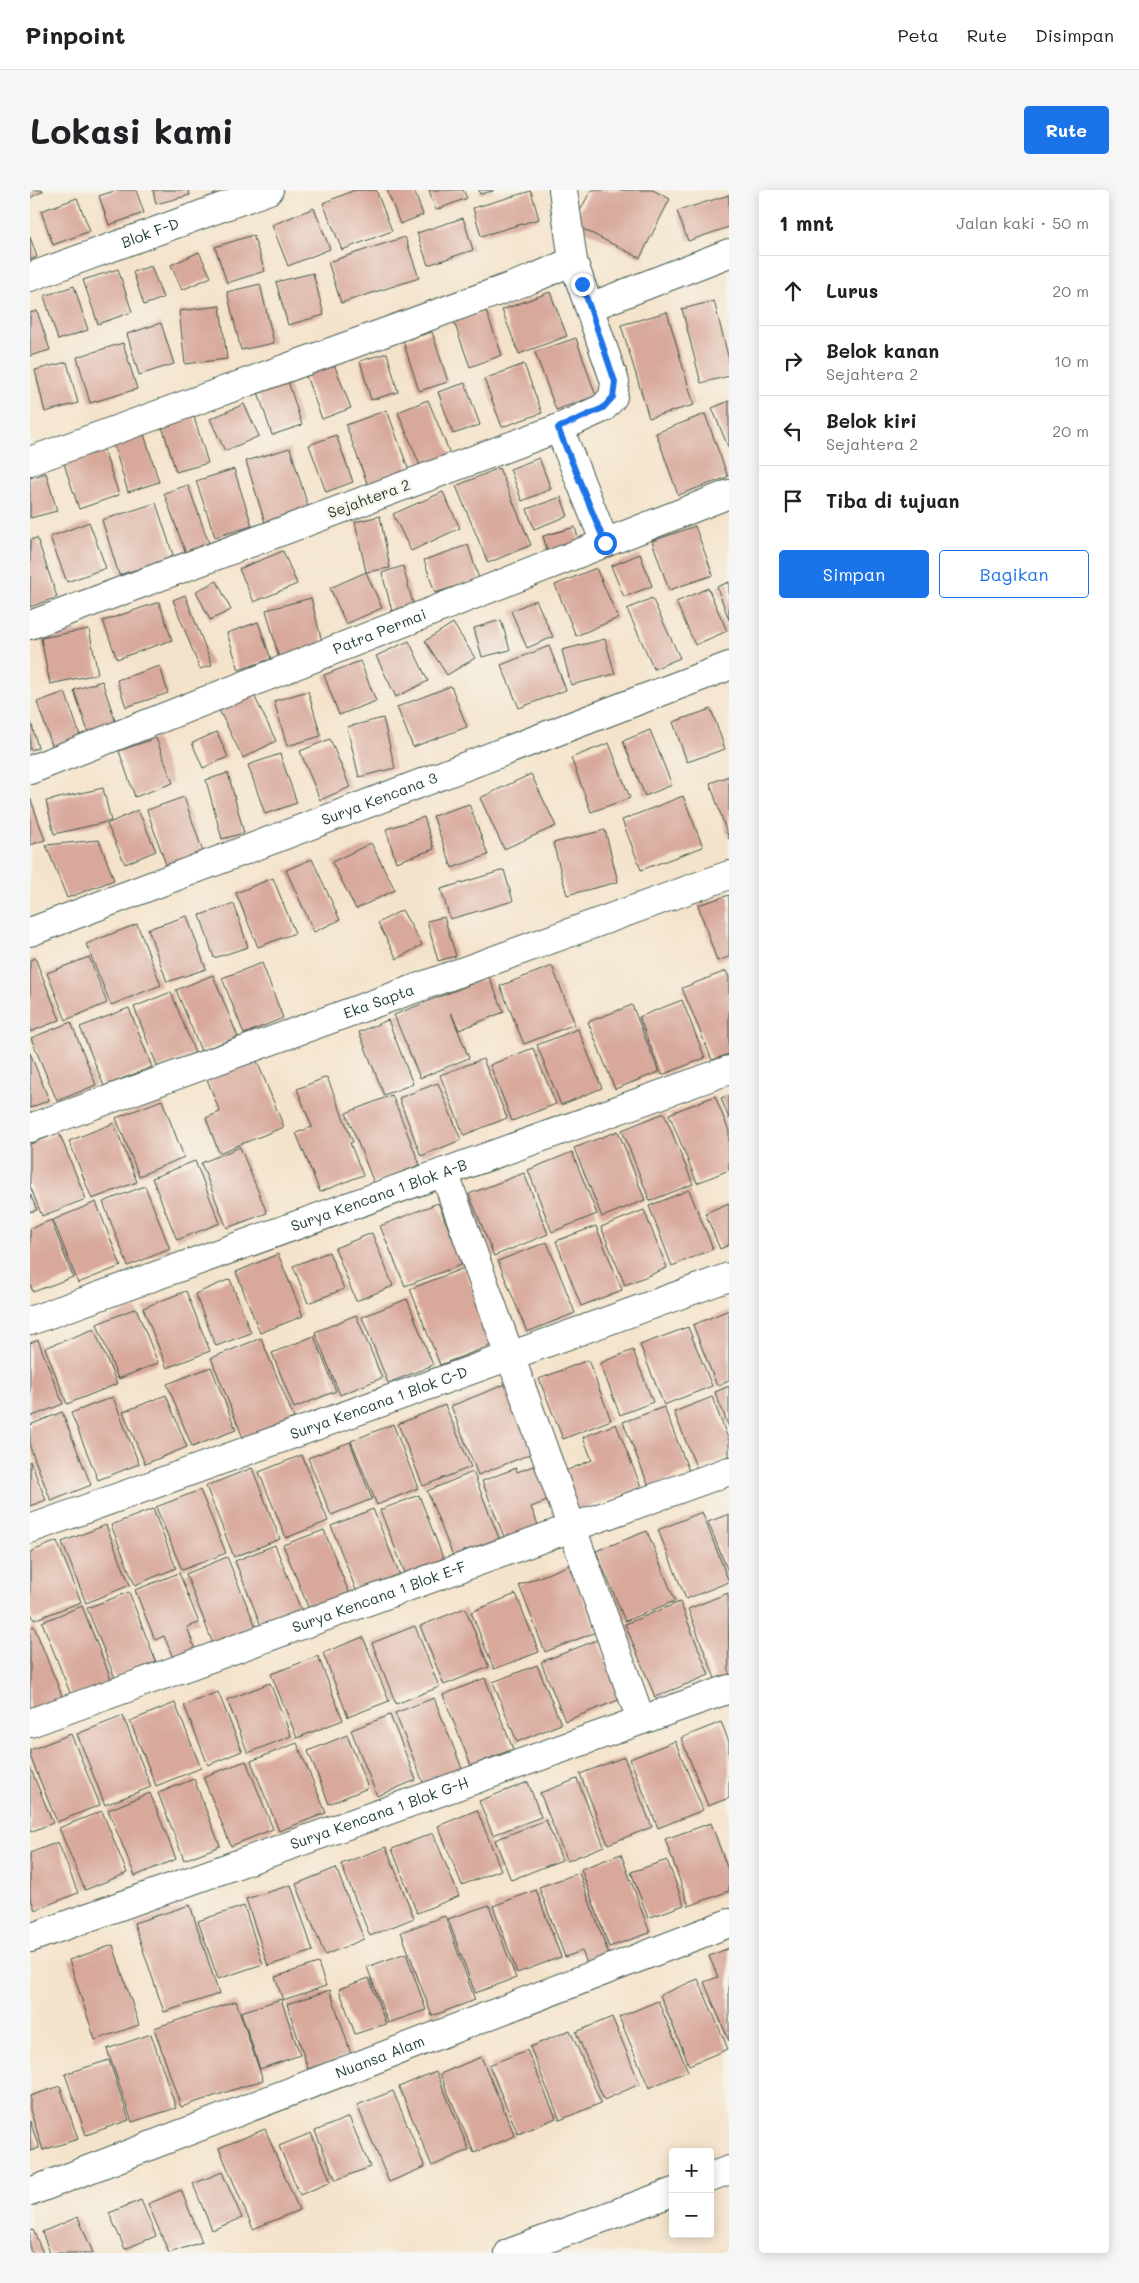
<!DOCTYPE html>
<html lang="id">
<meta charset="utf-8">
<style>
:root{--surface:#fff;--page:#f6f6f6;--text:#202124;--muted:#757577;--line:#e0e0e0;--accent:#1a73e8}
body{margin:0;font-family:Mali,sans-serif;background:var(--page);color:var(--text)}
.controls{position:absolute;right:15px;bottom:15px;display:grid;overflow:hidden;border-radius:5px;box-shadow:0 2px 12px #0003}
.controls button{width:45px;height:45px;display:grid;place-items:center;padding:0;border:0;border-bottom:1px solid var(--line);background:var(--surface);color:var(--text);font:25px sans-serif}
.stop{position:absolute;width:15px;height:15px;margin:-11px;border:4px solid #1a73e8;border-radius:50%;background:#fff}
.stop.end{background:#1a73e8;border-color:#fff;box-shadow:0 1px 5px #0008}
.list{margin:0;padding:0;list-style:none}
h2{display:flex;justify-content:space-between;align-items:center;height:65px;margin:0;padding:0 20px;font-size:21px}
h2 small{font-size:16px;font-weight:400;color:var(--muted)}
.list li{display:grid;grid-template-columns:32px 1fr auto;gap:15px;align-items:center;box-sizing:border-box;height:70px;padding:0 20px;border-top:1px solid var(--line)}
.list b{display:block;font-size:19px;white-space:nowrap}
.list p{margin:0;font-size:16px;white-space:nowrap;color:var(--muted)}
.list em{font-size:16px;font-style:normal;color:var(--muted)}
.actions{display:flex;gap:10px;padding:15px 20px}
.actions a{flex:1;padding:11px 0;border:1px solid var(--accent);border-radius:5px;text-align:center;font-size:18px;color:var(--accent)}
.actions .main{background:var(--accent);color:#fff}
.icon{flex:none;width:28px;height:28px;fill:none;stroke:currentColor;stroke-width:2;stroke-linecap:round;stroke-linejoin:round}
.map{position:relative;flex:none;width:699px;height:2063px;overflow:hidden;border-radius:5px}
header{display:flex;align-items:center;gap:30px;box-sizing:border-box;height:70px;padding:0 25px;background:var(--surface);border-bottom:1px solid var(--line)}
header strong{font-size:24px}
nav{display:flex;gap:28px;margin-inline-start:auto;font-size:18px}
.intro{display:flex;align-items:center;justify-content:space-between;box-sizing:border-box;height:120px;padding:0 30px}
h1{margin:0;font-size:35px}
.button{padding:12px 22px;border-radius:5px;background:var(--accent);color:#fff;font-size:18px;font-weight:700}
main{display:flex;gap:30px;padding:0 30px}
aside{flex:1;background:var(--surface);border-radius:5px;box-shadow:0 2px 12px #0003}
.map>svg:first-child{display:block}
.building{fill:#d8a89b}
.lines{fill:none;stroke-linecap:round;stroke-linejoin:round}
.minor-casing{stroke:#3f564b;stroke-width:30}
.minor{stroke:#fff;stroke-width:28}
.route{stroke:#1a73e8;stroke-width:6}
.labels{text-anchor:middle;stroke-width:5;stroke-linejoin:round;paint-order:stroke}
.street-label{font-size:15px;fill:#1f3d34;stroke:#f7f3e8}
</style>
<header>
<strong>Pinpoint</strong>
<nav><a>Peta</a><a>Rute</a><a>Disimpan</a></nav>
</header>
<div class="intro"><h1>Lokasi kami</h1><a class="button">Rute</a></div>
<main>
<div class="map">
<svg width="699" height="2063" viewBox="0 0 699 2063">
<rect width="100%" height="100%" fill="#f7f3e8"/>
<filter id="ink" filterUnits="userSpaceOnUse"><feTurbulence type="fractalNoise" baseFrequency=".02" numOctaves="2"/><feDisplacementMap in="SourceGraphic" scale="10" xChannelSelector="R" yChannelSelector="G"/><feConvolveMatrix kernelMatrix="1 2 1 2 8 2 1 2 1" color-interpolation-filters="sRGB"/></filter>
<filter id="wash" filterUnits="userSpaceOnUse"><feTurbulence type="fractalNoise" baseFrequency=".0096" numOctaves="4" result="noise"/><feDisplacementMap in="SourceGraphic" scale="20" xChannelSelector="R" yChannelSelector="G"/><feGaussianBlur stdDeviation="1.12" result="paint"/><feColorMatrix in="noise" values="0 0 0 0 0 0 0 0 0 0 0 0 0 0 0 0 0 1.4 0 .05"/><feComposite in="paint" operator="in"/></filter>
<g filter="url(#wash)">
<rect width="100%" height="100%" fill="#f4e3cb"/>
<g id="blocks">
<path class="building" d="M0 0H13V1L0 8Z
M87 0H106L114 23 79 35 69 6Z
M123 0H158L160 5 126 14Z
M325 0H346L362 41 312 60 293 13Z
M357 0H384L393 25 370 34Z
M399 0H433L437 8 406 20Z
M449 0H463V1L450 4Z
M561 0H623L640 9 610 68 543 34Z
M501 1 509 29 451 46 443 18Z
M699 5V37L658 51 647 21Z
M47 8 60 41 23 55 11 21Z
M284 18 300 59 258 76 242 35Z
M433 28 443 60 398 75 387 43Z
M223 45 235 81 197 93 185 57Z
M0 47 7 67 0 70Z
M375 47 389 88 311 113 298 72Z
M169 62 181 87 152 100 141 75Z
M121 76 133 108 114 115 103 82Z
M88 79 102 122 68 134 53 90Z
M283 83 294 125 258 135 246 92Z
M230 94 244 153 211 160 197 102Z
M44 96 58 140 28 150 14 106Z
M520 102 537 146 489 164 472 120Z
M684 111 699 170V186L671 193 652 119Z
M190 116 197 169 155 174 149 121Z
M7 121 20 160 0 166V123Z
M456 121 472 165 440 177 424 132Z
M637 122 664 215 619 228 591 135Z
M131 133 144 174 109 185 97 144Z
M402 142 418 192 389 201 373 151Z
M546 148 566 206 526 220 505 162Z
M93 153 107 199 60 213 47 167Z
M357 163 368 202 341 210 330 171Z
M37 172 48 213 15 222 5 180Z
M304 174 321 218 292 229 276 186Z
M494 174 512 223 472 237 454 189Z
M258 191 272 235 242 245 228 202Z
M435 193 450 235 423 244 408 202Z
M398 210 421 266 391 278 368 222Z
M699 211V259L682 218Z
M214 214 229 246 195 261 180 229Z
M357 220 379 281 338 296 316 235Z
M675 224 698 287 648 305 626 243Z
M164 227 178 273 146 282 132 236Z
M114 244 129 292 98 302 83 253Z
M306 245 323 292 296 302 279 255Z
M73 258 89 305 49 319 33 271Z
M260 258 280 323 236 336 216 271Z
M509 268 521 299 492 311 480 279Z
M469 278 501 355 458 373 426 296Z
M204 279 222 336 185 347 166 291Z
M16 283 27 321 0 328V288Z
M158 295 180 356 156 364 134 303Z
M413 302 430 338 381 361 363 324Z
M531 307 538 326 504 339 497 319Z
M126 313 144 368 89 385 72 330Z
M350 326 360 378 336 382 325 332Z
M59 332 76 378 37 392 20 347Z
M665 336 683 385 639 400 622 351Z
M545 337 550 355 518 364 513 346Z
M7 348 27 407 0 417V350Z
M438 355 449 389 405 403 394 370Z
M253 361 267 394 224 412 209 379Z
M610 364 622 396 594 407 581 376Z
M373 376 383 414 362 421 352 383Z
M566 378 588 428 546 446 525 395Z
M336 382 352 418 316 434 300 398Z
M187 391 201 420 180 430 166 401Z
M699 392V430L687 397Z
M678 398 697 441 665 455 646 412Z
M155 405 182 475 170 479 143 410Z
M281 408 293 456 249 468 236 420Z
M622 408 650 468 624 479 597 419Z
M506 410 523 447 497 458 481 421Z
M129 412 142 450 87 469 73 431Z
M471 430 480 460 452 467 444 438Z
M228 432 241 469 209 480 197 443Z
M423 433 445 468 417 485 395 451Z
M59 439 68 484 20 494 11 448Z
M575 449 585 484 541 495 532 460Z
M379 451 398 491 366 507 346 466Z
M519 456 536 500 489 518 471 475Z
M330 471 346 511 309 525 294 485Z
M130 476 138 503 96 517 87 490Z
M72 491 87 536 59 545 44 500Z
M421 496 437 537 383 557 367 517Z
M222 501 246 551 213 568 188 518Z
M278 501 291 546 257 556 244 511Z
M35 502 52 551 24 561 7 512Z
M681 519 695 559 657 572 643 532Z
M353 528 365 578 329 587 317 537Z
M1 532 8 558 0 560V533Z
M620 540 642 595 615 606 593 551Z
M187 542 198 567 173 578 162 553Z
M126 548 143 593 105 607 89 561Z
M300 549 320 597 290 610 270 561Z
M579 553 600 608 561 622 541 568Z
M250 564 267 613 235 624 218 575Z
M198 583 214 643 192 649 176 590Z
M501 584 526 636 474 659 450 608Z
M699 586V649L680 593Z
M73 598 81 631 24 644 16 611Z
M653 606 673 657 611 680 592 630Z
M0 607 15 650 0 655Z
M154 607 173 662 136 675 117 620Z
M439 614 458 665 422 678 403 626Z
M108 620 126 661 95 674 77 634Z
M394 627 404 659 366 672 356 639Z
M575 640 588 692 537 705 523 653Z
M69 650 84 690 37 708 16 655Z
M341 653 365 700 326 719 302 672Z
M282 669 310 730 284 742 256 680Z
M474 680 483 711 420 729 411 699Z
M243 688 265 743 228 757 206 703Z
M699 705V767L687 771 668 715Z
M204 714 218 757 184 768 170 725Z
M372 720 392 755 367 769 348 733Z
M157 726 176 779 137 792 118 739Z
M414 727 426 766 408 771 397 731Z
M107 734 131 795 81 815 56 754Z
M59 767 77 813 36 830 17 783Z
M5 768 30 830 0 842V770Z
M232 773 253 828 214 844 192 788Z
M522 776 545 834 494 854 470 796Z
M696 781 699 787V864L682 870 652 798Z
M183 785 208 847 171 861 146 800Z
M459 787 474 822 429 840 421 823 439 868 390 888 364 825Z
M141 802 165 863 128 878 104 817Z
M652 810 675 868 632 885 609 827Z
M602 815 629 882 585 899 558 832Z
M99 818 122 877 74 896 50 837Z
M358 830 383 894 354 905 329 842Z
M41 832 66 895 27 911 1 848Z
M548 839 572 898 531 915 507 855Z
M503 858 526 914 482 931 460 875Z
M222 859 254 937 189 963 176 928 190 922 173 879Z
M0 863 19 910 0 918Z
M453 869 477 928 434 945 410 885Z
M297 887 323 952 320 953 333 985 290 1002 266 943 282 937 267 899Z
M408 893 431 950 391 966 369 908Z
M362 905 390 975 344 993 316 923Z
M699 905V929L691 908Z
M685 906 699 941V980L667 993 639 924Z
M132 910 154 967 109 986 86 928Z
M634 923 663 994 620 1011 592 940Z
M84 933 107 992 62 1009 39 951Z
M588 941 615 1010 572 1027 544 958Z
M29 943 56 1009 12 1026 0 996V954Z
M210 957 237 1023 197 1038 171 973Z
M542 962 567 1024 522 1042 498 980Z
M165 971 190 1033 147 1050 122 988Z
M494 983 518 1044 464 1066 439 1004Z
M115 996 140 1059 98 1076 73 1012Z
M659 1000 683 1059 642 1076 619 1016Z
M0 1004 7 1020 0 1022Z
M66 1012 91 1076 48 1093 23 1030Z
M408 1013 433 1074 375 1096 350 1036Z
M699 1013V1055L690 1059 675 1023Z
M614 1020 637 1078 595 1095 571 1037Z
M21 1030 43 1087 3 1102 0 1094V1039Z
M566 1036 592 1100 551 1116 526 1051Z
M342 1043 363 1096 326 1111 305 1058Z
M517 1052 545 1123 497 1142 468 1071Z
M299 1062 314 1099 278 1113 263 1076Z
M248 1064 273 1126 230 1143 206 1082Z
M434 1078 464 1154 410 1175 380 1099Z
M200 1089 221 1143 186 1156 165 1104Z
M156 1101 180 1161 137 1178 113 1118Z
M377 1109 403 1175 358 1193 332 1127Z
M106 1118 128 1173 88 1189 67 1134Z
M699 1120V1191L687 1196 663 1135Z
M326 1125 352 1188 310 1205 285 1142Z
M658 1137 682 1196 634 1215 610 1155Z
M64 1139 87 1194 37 1214 15 1158Z
M284 1146 306 1201 264 1218 242 1163Z
M231 1148 264 1228 213 1248 181 1168Z
M8 1150 33 1214 0 1227V1153Z
M603 1160 623 1212 590 1225 570 1173Z
M558 1170 581 1230 533 1249 509 1189Z
M181 1177 206 1240 162 1257 137 1194Z
M476 1194 503 1263 448 1285 421 1216Z
M699 1196V1237L685 1202Z
M136 1205 157 1257 115 1274 93 1222Z
M83 1207 109 1274 68 1290 41 1223Z
M682 1207 699 1251V1267L667 1279 644 1222Z
M415 1215 441 1277 393 1296 368 1234Z
M634 1217 659 1281 619 1297 593 1232Z
M32 1222 61 1295 21 1311 0 1257V1235Z
M363 1234 388 1298 347 1315 321 1251Z
M586 1234 611 1297 549 1321 533 1282 562 1270 553 1247Z
M320 1252 342 1309 301 1325 278 1268Z
M272 1265 298 1331 256 1348 229 1282Z
M0 1271 16 1310 0 1316Z
M506 1275 520 1310 501 1317 510 1340 477 1354 452 1291 486 1278 487 1282Z
M222 1278 250 1349 204 1367 176 1296Z
M443 1282 471 1353 425 1371 397 1301Z
M170 1300 196 1363 152 1380 126 1317Z
M389 1305 415 1373 377 1388 350 1320Z
M123 1319 146 1378 105 1395 81 1335Z
M343 1319 371 1388 328 1405 301 1336Z
M672 1322 699 1392 656 1409 628 1340Z
M699 1324V1384L678 1332Z
M76 1335 100 1395 56 1413 32 1352Z
M294 1340 321 1408 281 1424 253 1355Z
M617 1341 645 1411 595 1431 566 1361Z
M27 1351 51 1412 4 1430 0 1420V1362Z
M245 1355 274 1427 234 1443 205 1371Z
M197 1367 228 1442 185 1459 156 1384Z
M540 1375 566 1442 515 1462 489 1395Z
M149 1383 169 1433 157 1437 166 1462 144 1470 134 1446 125 1450 105 1400Z
M99 1402 126 1472 85 1488 57 1418Z
M698 1403 699 1486 686 1491 658 1419Z
M486 1404 509 1462 464 1479 441 1422Z
M650 1412 679 1485 625 1507 595 1434Z
M52 1416 82 1492 42 1508 12 1432Z
M435 1418 459 1477 414 1495 390 1436Z
M4 1436 34 1511 0 1524V1438Z
M385 1436 409 1497 366 1514 342 1453Z
M333 1447 359 1511 318 1527 293 1463Z
M567 1450 591 1509 535 1531 511 1472Z
M288 1466 313 1530 267 1548 241 1484Z
M507 1475 531 1534 487 1552 463 1492Z
M455 1488 483 1559 441 1576 413 1505Z
M240 1493 261 1546 218 1563 197 1510Z
M188 1502 212 1561 178 1575 154 1515Z
M404 1508 433 1581 395 1597 365 1523Z
M145 1513 171 1578 126 1596 100 1531Z
M360 1525 386 1590 347 1606 321 1540Z
M93 1526 121 1597 75 1615 47 1544Z
M691 1532 699 1552V1608L678 1616 651 1548Z
M41 1544 70 1615 27 1632 0 1566V1560Z
M317 1545 338 1598 299 1614 278 1561Z
M645 1551 673 1620 628 1638 600 1569Z
M267 1553 296 1623 249 1641 221 1571Z
M594 1567 622 1637 578 1654 550 1584Z
M216 1571 243 1639 201 1656 173 1587Z
M0 1577 23 1633 0 1642Z
M164 1589 190 1656 154 1670 128 1603Z
M547 1589 574 1656 537 1671 510 1603Z
M498 1592 511 1627 463 1645 449 1611Z
M120 1603 146 1669 105 1686 78 1620Z
M447 1620 471 1680 432 1695 408 1636Z
M72 1621 97 1683 55 1700 29 1638Z
M516 1630 532 1670 481 1690 465 1650Z
M681 1633 699 1683V1701L659 1716 635 1649Z
M403 1643 429 1706 387 1723 362 1659Z
M28 1652 48 1703 5 1720 0 1706V1663Z
M356 1657 384 1728 340 1746 311 1674Z
M591 1664 620 1743 579 1757 551 1679Z
M637 1670 654 1715 618 1728 601 1682Z
M306 1678 334 1749 295 1765 266 1694Z
M549 1683 579 1765 557 1773 552 1761 535 1767 509 1697Z
M261 1695 283 1761 238 1776 216 1709Z
M506 1700 531 1767 487 1783 463 1716Z
M160 1715 189 1804 134 1822 104 1733Z
M459 1715 486 1788 445 1803 418 1729Z
M214 1716 233 1774 188 1789 168 1731Z
M415 1726 445 1810 402 1826 371 1742Z
M83 1755 109 1835 65 1850 39 1770Z
M699 1758V1851L674 1792 688 1787 679 1766Z
M376 1763 396 1820 358 1833 337 1777Z
M288 1773 296 1796 253 1810 245 1787Z
M339 1788 356 1834 325 1844 309 1799Z
M668 1789 698 1859 659 1875 630 1805Z
M300 1800 321 1864 278 1879 257 1814Z
M251 1809 270 1865 230 1879 211 1822Z
M206 1811 233 1890 151 1917 124 1838Z
M628 1811 658 1881 619 1898 589 1827Z
M582 1827 610 1894 574 1910 546 1842Z
M540 1840 571 1913 530 1930 500 1857Z
M121 1844 146 1918 102 1932 77 1859Z
M497 1860 526 1928 488 1944 459 1875Z
M451 1867 485 1946 444 1963 410 1884Z
M79 1870 99 1930 56 1945 35 1884Z
M406 1881 439 1960 402 1976 369 1897Z
M30 1896 48 1949 13 1960 0 1920V1906Z
M363 1901 395 1977 359 1992 327 1915Z
M319 1927 340 1977 306 1990 285 1941Z
M0 1931 9 1958 0 1961Z
M235 1939 269 2020 223 2039 189 1958Z
M281 1943 301 1992 270 2005 249 1956Z
M192 1982 212 2028 182 2040 163 1994Z
M151 2000 172 2052 139 2063 118 2014Z
M111 2010 126 2046 95 2059 79 2023Z
M48 2027 63 2063H20L12 2042Z
M3 2040 13 2063H0V2041Z"/>
</g>
</g>
<g filter="url(#ink)">
<use href="#blocks" fill-opacity="0" stroke="#3f564b" stroke-width="1"/>
<g class="lines">
<g class="minor-casing">
<g id="minor">
<path d="M533 0 543 71"/>
<path id="s1" d="M0 87 239 0"/>
<path d="M560 117 699 63"/>
<path d="M529 238 575 353"/>
<path d="M0 271 502 89 543 71 585 192 583 207 573 218 529 238 0 435"/>
<path id="s2" d="M0 580 699 304"/>
<path id="s3" d="M0 742 699 476"/>
<path id="s4" d="M0 938 699 685"/>
<path d="M414 982 611 1530"/>
<path id="s5" d="M0 1131 699 880"/>
<path id="s6" d="M0 1339 699 1087"/>
<path id="s7" d="M0 1533 699 1281"/>
<path id="s8" d="M0 1748 699 1499"/>
<path d="M680 1987 699 1980"/>
<path id="s9" d="M0 2002 699 1733"/>
<path d="M479 2063 643 2002"/>
</g>
</g>
<use href="#minor" class="minor"/>
</g>
</g>
<g class="lines" filter="url(#ink)">
<path class="route" d="M552 94 585 192 583 207 573 218 528 238 575 353"/>
</g>
<g class="labels">
<g class="street-label">
<text dy="5" stroke="none"><textPath href="#s1" startOffset="128">Blok F-D</textPath></text>
<text transform="translate(339 309) rotate(-20)" y="5">Sejahtera 2</text>
<text dy="5" stroke="none"><textPath href="#s2" startOffset="376">Patra Permai</textPath></text>
<text dy="5" stroke="none"><textPath href="#s3" startOffset="374">Surya Kencana 3</textPath></text>
<text dy="5" stroke="none"><textPath href="#s4" startOffset="371">Eka Sapta</textPath></text>
<text dy="5" stroke="none"><textPath href="#s5" startOffset="371">Surya Kencana 1 Blok A-B</textPath></text>
<text dy="5" stroke="none"><textPath href="#s6" startOffset="371">Surya Kencana 1 Blok C-D</textPath></text>
<text dy="5" stroke="none"><textPath href="#s7" startOffset="371">Surya Kencana 1 Blok E-F</textPath></text>
<text dy="5" stroke="none"><textPath href="#s8" startOffset="371">Surya Kencana 1 Blok G-H</textPath></text>
<text dy="5" stroke="none"><textPath href="#s9" startOffset="375">Nuansa Alam</textPath></text>
</g>
</g>
</svg>
<div class="controls">
<button>+</button>
<button>−</button>
</div>
<div class="stop" style="left:575px;top:353px"></div>
<div class="stop end" style="left:552px;top:94px"></div>
</div>
<aside>
<h2>1 mnt<small>Jalan kaki · 50 m</small></h2>
<ul class="list">
<li><svg class="icon" aria-label="ahead" viewBox="0 0 24 24"><path d="M12 20V5M6 11l6-6 6 6"/></svg><div><b>Lurus</b></div><em>20 m</em></li>
<li><svg class="icon" aria-label="right" viewBox="0 0 24 24"><path d="M7 20v-9h11M14 6l5 5-5 5"/></svg><div><b>Belok kanan</b><p>Sejahtera 2</p></div><em>10 m</em></li>
<li><svg class="icon" aria-label="left" viewBox="0 0 24 24"><path d="M17 20v-9H6M10 6l-5 5 5 5"/></svg><div><b>Belok kiri</b><p>Sejahtera 2</p></div><em>20 m</em></li>
<li><svg class="icon" aria-label="arrive" viewBox="0 0 24 24"><path d="M6 21V4h12l-3 4 3 4H6"/></svg><div><b>Tiba di tujuan</b></div></li>
</ul>
<div class="actions"><a class="main">Simpan</a><a>Bagikan</a></div>
</aside>
</main>
